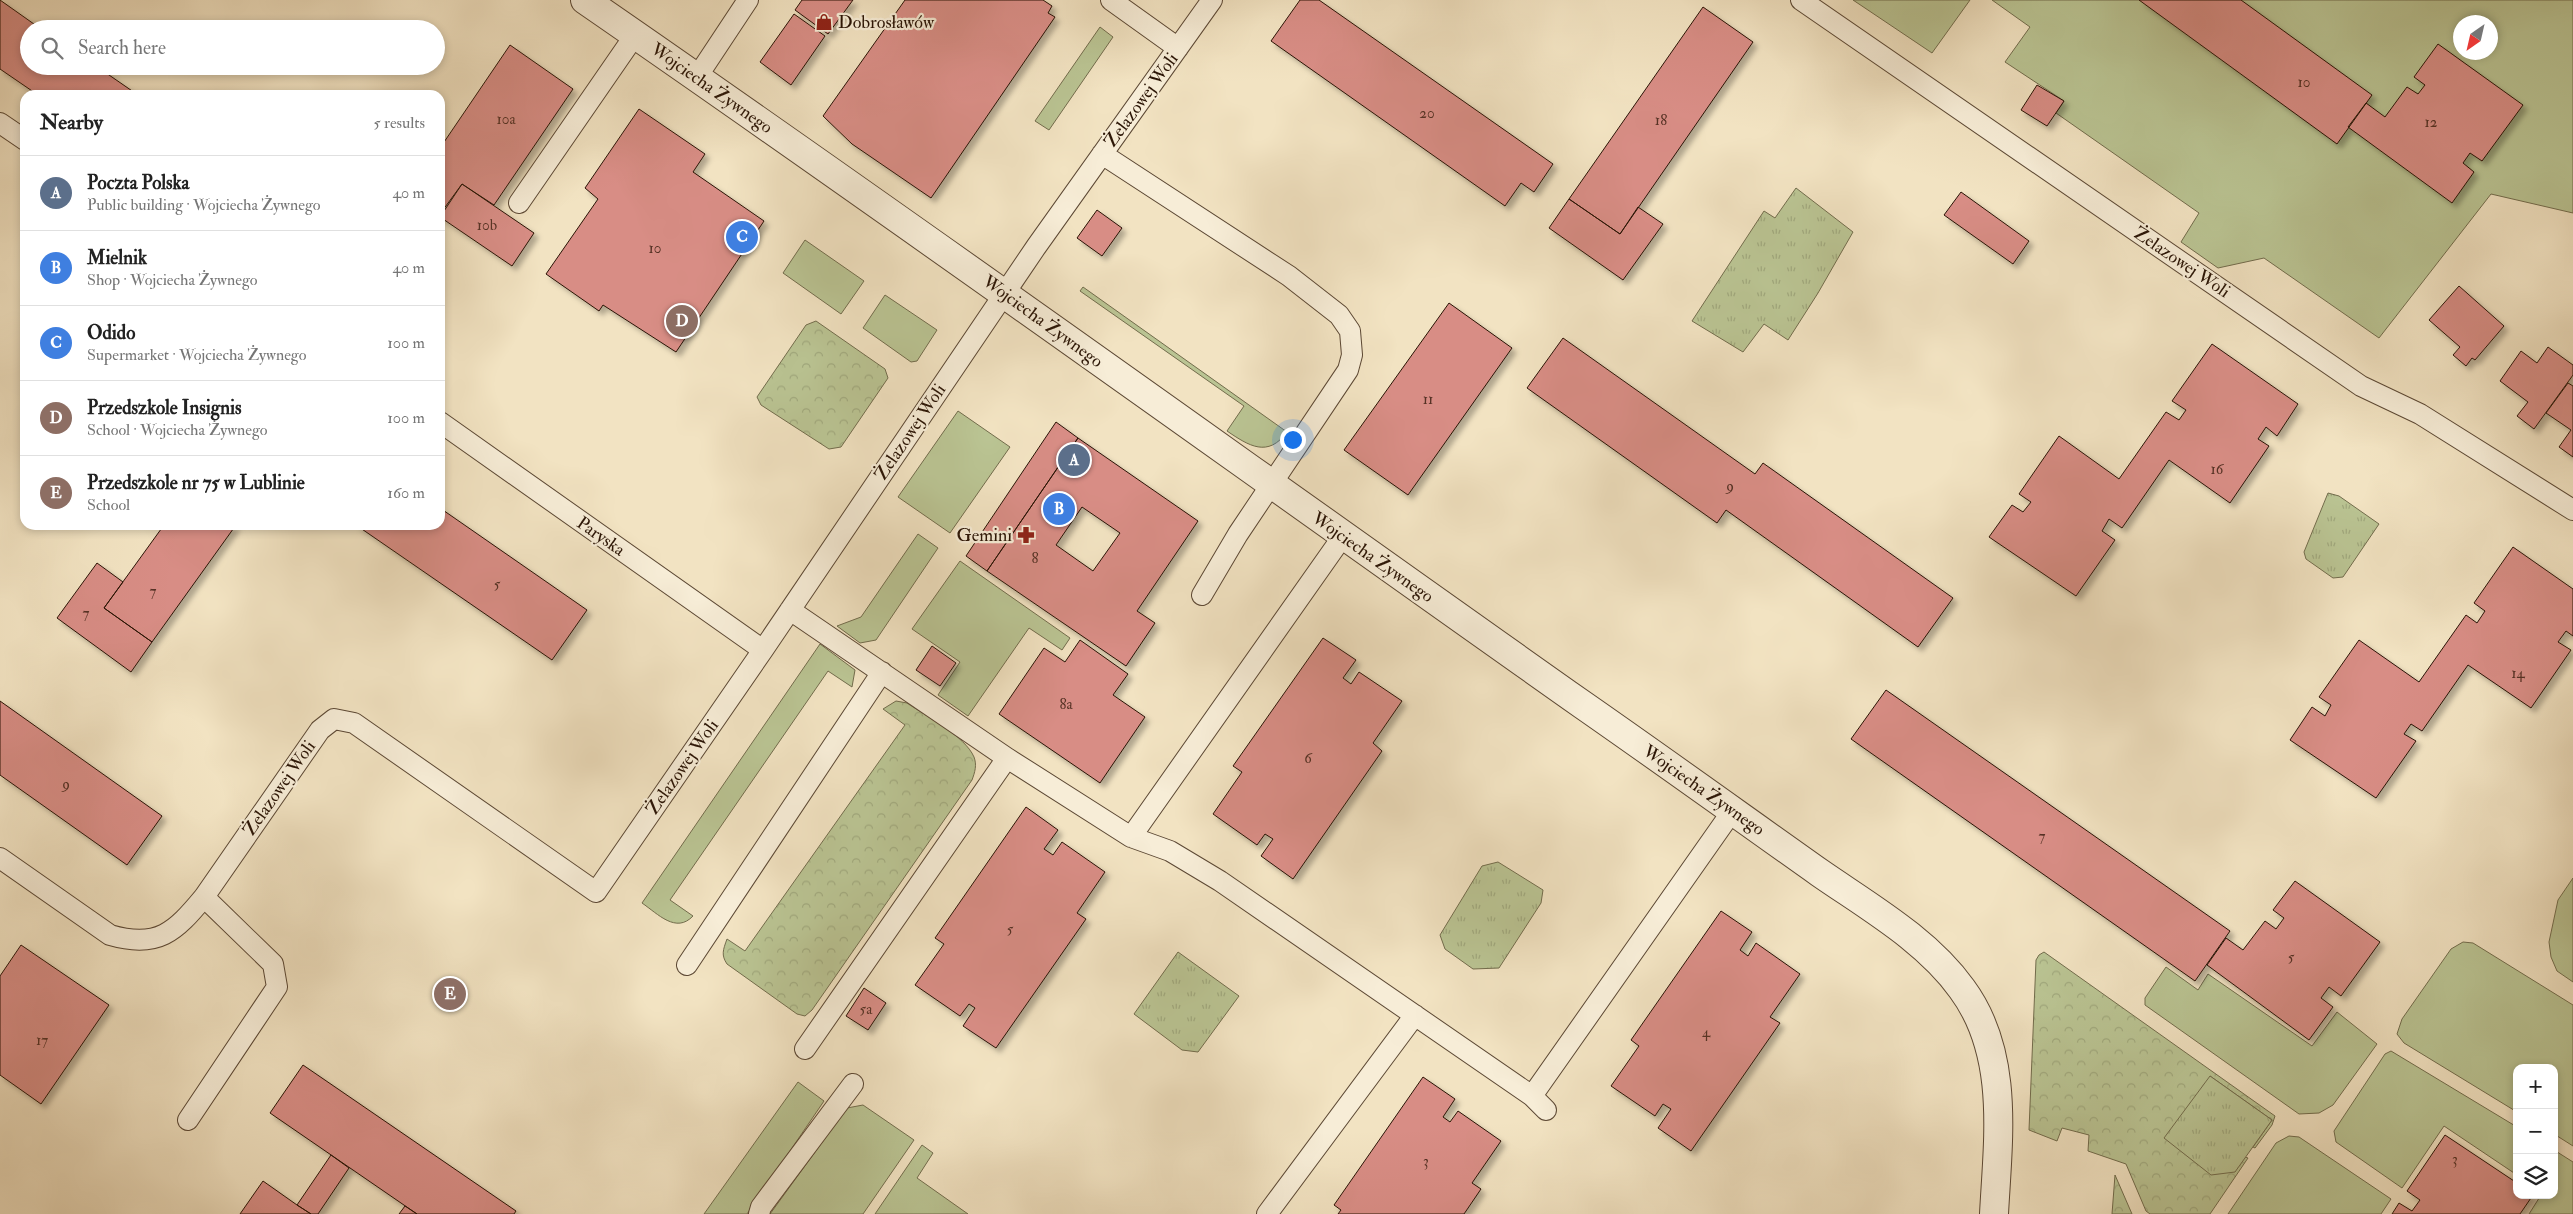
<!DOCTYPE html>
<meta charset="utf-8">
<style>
:root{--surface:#fff;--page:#f2f2f2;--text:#222;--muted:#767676;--line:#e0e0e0;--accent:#d93025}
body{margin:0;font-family:"IM FELL Double Pica",serif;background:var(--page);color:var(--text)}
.controls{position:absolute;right:15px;bottom:15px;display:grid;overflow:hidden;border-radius:10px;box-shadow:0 2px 8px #0003}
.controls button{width:45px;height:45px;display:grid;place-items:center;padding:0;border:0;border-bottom:1px solid var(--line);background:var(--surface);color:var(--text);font:25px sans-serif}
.compass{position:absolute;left:2453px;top:15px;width:45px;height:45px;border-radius:50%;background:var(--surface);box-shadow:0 2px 8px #0003;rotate:214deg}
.you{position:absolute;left:1292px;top:439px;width:18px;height:18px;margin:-12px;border:4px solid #fff;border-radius:50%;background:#1a73e8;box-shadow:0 0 0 8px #1a73e833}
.badge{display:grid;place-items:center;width:32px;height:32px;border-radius:50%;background:var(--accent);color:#fff;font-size:16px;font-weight:700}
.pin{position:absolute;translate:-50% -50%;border:2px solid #fff;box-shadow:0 1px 5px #0006}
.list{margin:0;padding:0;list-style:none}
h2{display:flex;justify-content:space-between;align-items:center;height:65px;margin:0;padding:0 20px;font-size:21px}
h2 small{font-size:16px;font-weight:400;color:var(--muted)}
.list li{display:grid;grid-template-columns:32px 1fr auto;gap:15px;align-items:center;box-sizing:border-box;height:75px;padding:0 20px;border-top:1px solid var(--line)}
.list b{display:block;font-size:19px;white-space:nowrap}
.list p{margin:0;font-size:16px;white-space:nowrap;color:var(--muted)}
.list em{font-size:16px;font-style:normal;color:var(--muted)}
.icon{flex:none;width:28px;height:28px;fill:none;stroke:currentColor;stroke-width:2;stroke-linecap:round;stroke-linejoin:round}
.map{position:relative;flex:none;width:2573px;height:1214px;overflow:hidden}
.search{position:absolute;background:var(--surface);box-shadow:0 2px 8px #0003;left:20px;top:20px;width:425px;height:55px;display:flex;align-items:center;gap:12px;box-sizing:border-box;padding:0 18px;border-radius:28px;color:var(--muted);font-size:19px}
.panel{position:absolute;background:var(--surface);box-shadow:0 2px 8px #0003;left:20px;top:90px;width:425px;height:440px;border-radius:15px}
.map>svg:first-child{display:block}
.grass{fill:#bac493;stroke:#726c4c;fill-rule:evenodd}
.forest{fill:url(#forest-crowns);stroke:#726c4c}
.park{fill:url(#park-tufts);stroke:#726c4c}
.building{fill:#d88d85;stroke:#2a1405;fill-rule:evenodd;filter:url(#shadow)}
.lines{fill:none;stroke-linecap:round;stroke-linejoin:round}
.service-casing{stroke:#5c4834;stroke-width:22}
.minor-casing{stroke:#5c4834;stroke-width:30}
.service{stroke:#f7edd7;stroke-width:20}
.minor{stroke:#f7edd7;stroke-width:28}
.labels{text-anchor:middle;stroke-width:4.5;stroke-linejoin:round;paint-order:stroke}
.number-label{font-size:15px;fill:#563225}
.poi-label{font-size:18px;fill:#2a1405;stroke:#f7edd7;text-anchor:start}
.street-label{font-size:18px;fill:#2a1405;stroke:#f7edd7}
</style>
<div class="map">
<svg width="2573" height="1214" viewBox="0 0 2573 1214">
<defs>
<pattern id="forest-crowns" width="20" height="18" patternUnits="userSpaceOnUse" patternTransform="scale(1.25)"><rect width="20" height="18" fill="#bac493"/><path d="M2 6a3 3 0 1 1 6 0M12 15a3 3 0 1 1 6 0" fill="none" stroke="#a0a87d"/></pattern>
<pattern id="park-tufts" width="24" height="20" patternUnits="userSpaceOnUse" patternTransform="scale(1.25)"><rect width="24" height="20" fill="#bac493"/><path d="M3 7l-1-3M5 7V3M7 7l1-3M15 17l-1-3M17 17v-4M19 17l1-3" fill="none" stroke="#a0a87d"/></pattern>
<filter id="shadow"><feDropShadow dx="4.5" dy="4.5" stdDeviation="2.5" flood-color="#0004"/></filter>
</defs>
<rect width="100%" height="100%" fill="#f2e3c2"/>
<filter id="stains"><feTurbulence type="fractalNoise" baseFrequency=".004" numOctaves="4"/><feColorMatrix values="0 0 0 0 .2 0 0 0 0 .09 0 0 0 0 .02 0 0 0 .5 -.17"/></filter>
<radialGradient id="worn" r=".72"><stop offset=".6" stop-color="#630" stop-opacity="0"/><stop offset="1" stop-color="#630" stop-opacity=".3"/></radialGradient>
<path class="grass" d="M1853 0H1970L1932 53Z
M1992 0H2573V213L2491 194 2379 338 2264 258 2218 268 2181 242 2199 213 2056 113 2064 101 2005 62 2030 27ZM2460 22H2490V52H2460Z
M1100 27 1113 37 1049 130 1035 121Z
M805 240 864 281 841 314 783 273Z
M1083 287 1287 432C1268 458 1249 446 1227 431L1244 406 1080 291Z
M885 295 937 330 917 361 911 362 863 328Z
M958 411 1010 447 950 533 898 497Z
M918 534 938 548 876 640 860 643 837 626 861 617Z
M960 561 1070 638 1062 650 1029 628 968 716 938 695 960 662 912 629Z
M820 644 855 670 852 687 828 671 670 900 693 916C676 934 658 914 642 903Z
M2573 878V982L2557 971 2551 957 2549 942 2558 900Z
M2463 942 2473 943 2573 1005V1146L2554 1134V1068H2517V1112L2404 1043 2397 1034 2402 1019 2451 949Z
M2166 967 2198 990 2208 974 2312 1046 2337 1012 2377 1044 2333 1105 2319 1113 2299 1114 2145 1005V998Z
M2391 1051 2517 1127V1175L2444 1126 2402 1188 2336 1142 2334 1131 2385 1054Z
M798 1082 824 1101 747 1214H704Z
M863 1105 914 1140 863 1214H770L847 1108Z
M2289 1136 2299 1137 2391 1199 2381 1214H2228L2276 1143Z
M922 1145 933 1153 917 1178 968 1214H875Z
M2554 1150 2573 1162V1214H2529L2541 1195H2554Z"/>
<path class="forest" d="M816 321 885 369 888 378 841 447 829 449 761 405 757 397 806 325Z
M896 701 907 703C926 716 965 736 974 757 977 765 975 772 972 780L812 1010 805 1016 797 1014 727 964C721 955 723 950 727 939L745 951 905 725 883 709Z
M2044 952 2275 1116 2272 1125 2255 1148 2253 1147 2272 1120 2210 1076 2235 1171 2245 1157 2248 1158 2210 1214H2150L2146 1211 2126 1164 2088 1151 2089 1135 2062 1128 2057 1141 2029 1130 2036 960 2039 955Z
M2115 1175 2132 1214H2112Z"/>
<path class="park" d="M1796 188 1853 232 1818 293 1788 340 1764 324 1743 352 1692 321 1764 211 1775 218Z
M2328 493 2339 496 2379 524 2343 577 2333 578 2306 559 2304 552Z
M1498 862 1543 890 1541 903 1499 968 1473 969 1445 949 1440 935 1482 866Z
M1178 952 1239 996 1198 1052 1182 1050 1134 1014Z
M2210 1076 2272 1120 2235 1172 2211 1175 2164 1138Z"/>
<path class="building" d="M0 0 41 29H29V66H96L138 95H38L0 69Z
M802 0H853L828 34 795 10Z
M905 0H1043L1052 6 1048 13 1055 17 931 198 852 144 823 116Z
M1300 0H1319L1553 164 1534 192 1521 183 1505 206 1271 41Z
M2139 0H2241L2372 95 2337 144Z
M1703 7 1753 42 1620 234 1569 199Z
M794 14 825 36 791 85 760 62Z
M2438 44 2523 105 2482 161 2470 153 2463 163 2474 172 2452 203 2348 127 2366 103 2385 117 2407 87 2418 94 2425 85 2414 77Z
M510 45 573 89 494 205 462 184 440 214V148Z
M2037 85 2064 101 2047 126 2021 110Z
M639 109 705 154 693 172 764 221 676 352 603 305 599 311 546 274 598 199 585 188Z
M462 184 534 233 512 266 440 217Z
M1961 192 2029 241 2013 264 1944 215Z
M1569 199 1620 234 1638 207 1663 224 1623 280 1549 228Z
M1097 210 1122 228 1102 256 1077 238Z
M2459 286 2504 326 2475 360 2472 358 2466 366 2453 355 2460 347 2429 320Z
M1449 303 1512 348 1408 495 1344 450Z
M1563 338 1755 474 1763 463 1953 598 1918 647 1726 510 1717 523 1527 388Z
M2212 344 2298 404 2277 436 2266 427 2258 439 2269 446 2230 503 2169 460 2122 528 2109 519 2102 531 2115 540 2076 596 1989 537 2012 505 2023 512 2031 502 2019 494 2059 436 2119 479 2166 412 2179 420 2186 410 2172 401Z
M2548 347 2573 365V375L2534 429 2517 416 2528 402 2500 381 2521 351 2537 363Z
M2568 383 2573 386V457L2559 447 2571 430 2546 413Z
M1056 422 1078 438 987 571 966 556Z
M1078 438 1198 521 1137 611 1155 623 1126 666 987 571ZM1082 507 1120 533 1093 571 1056 545Z
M440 508 587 610 552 660 356 525H440Z
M164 525H236L152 642 104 608Z
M2513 547 2573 589V636L2566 631 2558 642 2571 650 2531 708 2468 665 2422 731 2411 724 2404 734 2416 741 2376 798 2290 740 2312 707 2325 716 2331 705 2319 697 2359 640 2419 682 2466 615 2477 623 2485 611 2474 603Z
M97 563 123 582 104 608 152 642 131 672 57 618Z
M1323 638 1356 660 1343 678 1351 684 1359 672 1402 701 1373 743 1382 751 1293 879 1261 856 1273 839 1265 834 1257 845 1213 814 1242 772 1233 766Z
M1080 640 1128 674 1113 695 1145 717 1100 783 999 714 1044 648 1065 662Z
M932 646 956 663 940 686 916 670Z
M1886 690 2230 931 2195 981 1851 739Z
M0 701 162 816 127 865 0 775Z
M1026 807 1058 830 1044 849 1053 855 1062 842 1105 872 1077 913 1086 919 996 1048 963 1026 975 1008 969 1004 960 1016 915 985 944 944 935 938Z
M2295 881 2380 942 2341 996 2329 987 2321 998 2333 1007 2309 1040 2207 965 2226 938 2243 950 2265 921 2276 929 2284 918 2273 910Z
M1721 911 1752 932 1740 950 1748 956 1756 943 1800 974 1770 1017 1780 1023 1691 1151 1658 1128 1671 1109 1663 1104 1655 1116 1611 1086 1639 1046 1631 1040Z
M21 945 109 1005 41 1104 0 1075V976Z
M864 988 886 1003 868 1030 846 1016Z
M303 1065 516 1211 514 1214H417L270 1113Z
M1423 1077 1455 1099 1443 1117 1450 1122 1458 1111 1501 1141 1472 1183 1481 1189 1464 1214H1338L1341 1210 1334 1205Z
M2445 1135 2517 1183V1195H2533L2520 1214H2392L2399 1203 2412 1211 2420 1200 2407 1191Z
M331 1155 349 1168 318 1214H311L297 1205Z
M263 1181 297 1205 311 1214H240Z
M405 1206 417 1214H399Z"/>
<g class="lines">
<g class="service-casing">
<path id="service" d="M1111 0 1178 48
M1801 0 2361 386 2420 414 2573 510
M697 77 748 0
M0 123 25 140
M1102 154 1289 276 1339 315 1350 331 1352 355 1348 370 1238 534 1202 595
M519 203 635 35
M440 422 763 650
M790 610 1007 758 805 1049
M1007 758 1131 837 1170 851 1220 881 1532 1096 1546 1110
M1131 837 1343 536
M0 858 110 935C158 949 175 932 204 897L320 730 334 719 354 723 596 892 763 650 1036 247 1212 0
M687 965 882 672
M1532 1096 1733 810
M188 1120 277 987 273 964 204 897
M759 1214 761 1207 853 1084
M1267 1214 1415 1015"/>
</g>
<g class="minor-casing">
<path id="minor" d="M585 0C920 231 1250 470 1583 705 1662 760 1741 817 1820 873 1869 907 1927 940 1962 989 2010 1054 1998 1138 1994 1214"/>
</g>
<use href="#service" class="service"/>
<use href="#minor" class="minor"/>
</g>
<defs>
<g id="shop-bare" transform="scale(1.35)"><path d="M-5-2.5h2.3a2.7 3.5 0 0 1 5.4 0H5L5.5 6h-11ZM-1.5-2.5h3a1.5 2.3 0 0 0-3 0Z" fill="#8f2418" stroke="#f7edd7" stroke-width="2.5" paint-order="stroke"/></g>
<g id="pharmacy-bare" transform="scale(1.35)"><path d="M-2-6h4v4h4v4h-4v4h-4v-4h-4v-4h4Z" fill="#8f2418" stroke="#f7edd7" stroke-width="2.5" paint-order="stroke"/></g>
</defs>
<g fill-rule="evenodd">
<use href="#shop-bare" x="824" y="22"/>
<use href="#pharmacy-bare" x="1026" y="535"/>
</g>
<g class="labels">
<g class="number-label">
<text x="2304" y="87">10</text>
<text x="1427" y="118">20</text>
<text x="506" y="124">10a</text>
<text x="1661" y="125">18</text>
<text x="2431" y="127">12</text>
<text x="487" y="230">10b</text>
<text x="655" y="253">10</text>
<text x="1428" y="404">11</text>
<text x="2217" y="474">16</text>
<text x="1730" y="491">9</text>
<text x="1035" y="563">8</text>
<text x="497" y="589">5</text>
<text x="153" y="596">7</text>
<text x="86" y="618">7</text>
<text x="2518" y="678">14</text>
<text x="1066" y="709">8a</text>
<text x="1308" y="763">6</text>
<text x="66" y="789">9</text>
<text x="2042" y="841">7</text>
<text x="1010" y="934">5</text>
<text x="2291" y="962">5</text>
<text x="866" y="1014">5a</text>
<text x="1706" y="1037">4</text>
<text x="42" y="1045">17</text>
<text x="2455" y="1164">3</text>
<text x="1426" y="1166">3</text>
</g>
<g class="poi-label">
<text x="838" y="28">Dobrosławów</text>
<text x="1012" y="541" text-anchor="end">Gemini</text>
</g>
<g class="street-label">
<text transform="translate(712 88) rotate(35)" y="6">Wojciecha Żywnego</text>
<text transform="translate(1141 100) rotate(-54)" y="6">Żelazowej Woli</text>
<text transform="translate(2182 262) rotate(34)" y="6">Żelazowej Woli</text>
<text transform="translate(1043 321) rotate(36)" y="6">Wojciecha Żywnego</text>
<text transform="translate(910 432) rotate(-56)" y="6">Żelazowej Woli</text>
<text transform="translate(601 536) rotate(35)" y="6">Paryska</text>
<text transform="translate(1373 557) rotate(35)" y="6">Wojciecha Żywnego</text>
<text transform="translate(682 767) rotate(-55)" y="6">Żelazowej Woli</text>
<text transform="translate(279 788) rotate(-55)" y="6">Żelazowej Woli</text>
<text transform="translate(1704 790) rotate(35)" y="6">Wojciecha Żywnego</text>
</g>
</g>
<rect width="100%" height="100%" filter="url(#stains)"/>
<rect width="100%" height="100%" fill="url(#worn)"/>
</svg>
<div class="controls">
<button>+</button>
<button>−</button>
<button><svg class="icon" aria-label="layers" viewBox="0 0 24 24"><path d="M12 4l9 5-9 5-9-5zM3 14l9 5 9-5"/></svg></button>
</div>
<svg class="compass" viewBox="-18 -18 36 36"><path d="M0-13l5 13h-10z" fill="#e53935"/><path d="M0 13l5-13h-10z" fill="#767676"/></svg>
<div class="you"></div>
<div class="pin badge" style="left:1074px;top:460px;background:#5c6f8a">A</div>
<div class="pin badge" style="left:1059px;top:509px;background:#3f7fe0">B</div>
<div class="pin badge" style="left:742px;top:237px;background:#3f7fe0">C</div>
<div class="pin badge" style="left:682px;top:321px;background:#8d6e63">D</div>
<div class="pin badge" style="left:450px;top:994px;background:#8d6e63">E</div>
<div class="search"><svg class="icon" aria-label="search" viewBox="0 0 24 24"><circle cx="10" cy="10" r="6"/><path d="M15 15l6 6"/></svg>Search here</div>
<section class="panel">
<h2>Nearby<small>5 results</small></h2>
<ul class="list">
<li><span class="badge" style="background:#5c6f8a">A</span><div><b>Poczta Polska</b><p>Public building · Wojciecha Żywnego</p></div><em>40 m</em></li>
<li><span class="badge" style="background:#3f7fe0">B</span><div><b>Mielnik</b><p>Shop · Wojciecha Żywnego</p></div><em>40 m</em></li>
<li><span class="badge" style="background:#3f7fe0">C</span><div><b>Odido</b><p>Supermarket · Wojciecha Żywnego</p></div><em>100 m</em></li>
<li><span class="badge" style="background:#8d6e63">D</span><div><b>Przedszkole Insignis</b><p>School · Wojciecha Żywnego</p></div><em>100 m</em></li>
<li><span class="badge" style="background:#8d6e63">E</span><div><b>Przedszkole nr 75 w Lublinie</b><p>School</p></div><em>160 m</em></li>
</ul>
</section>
</div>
